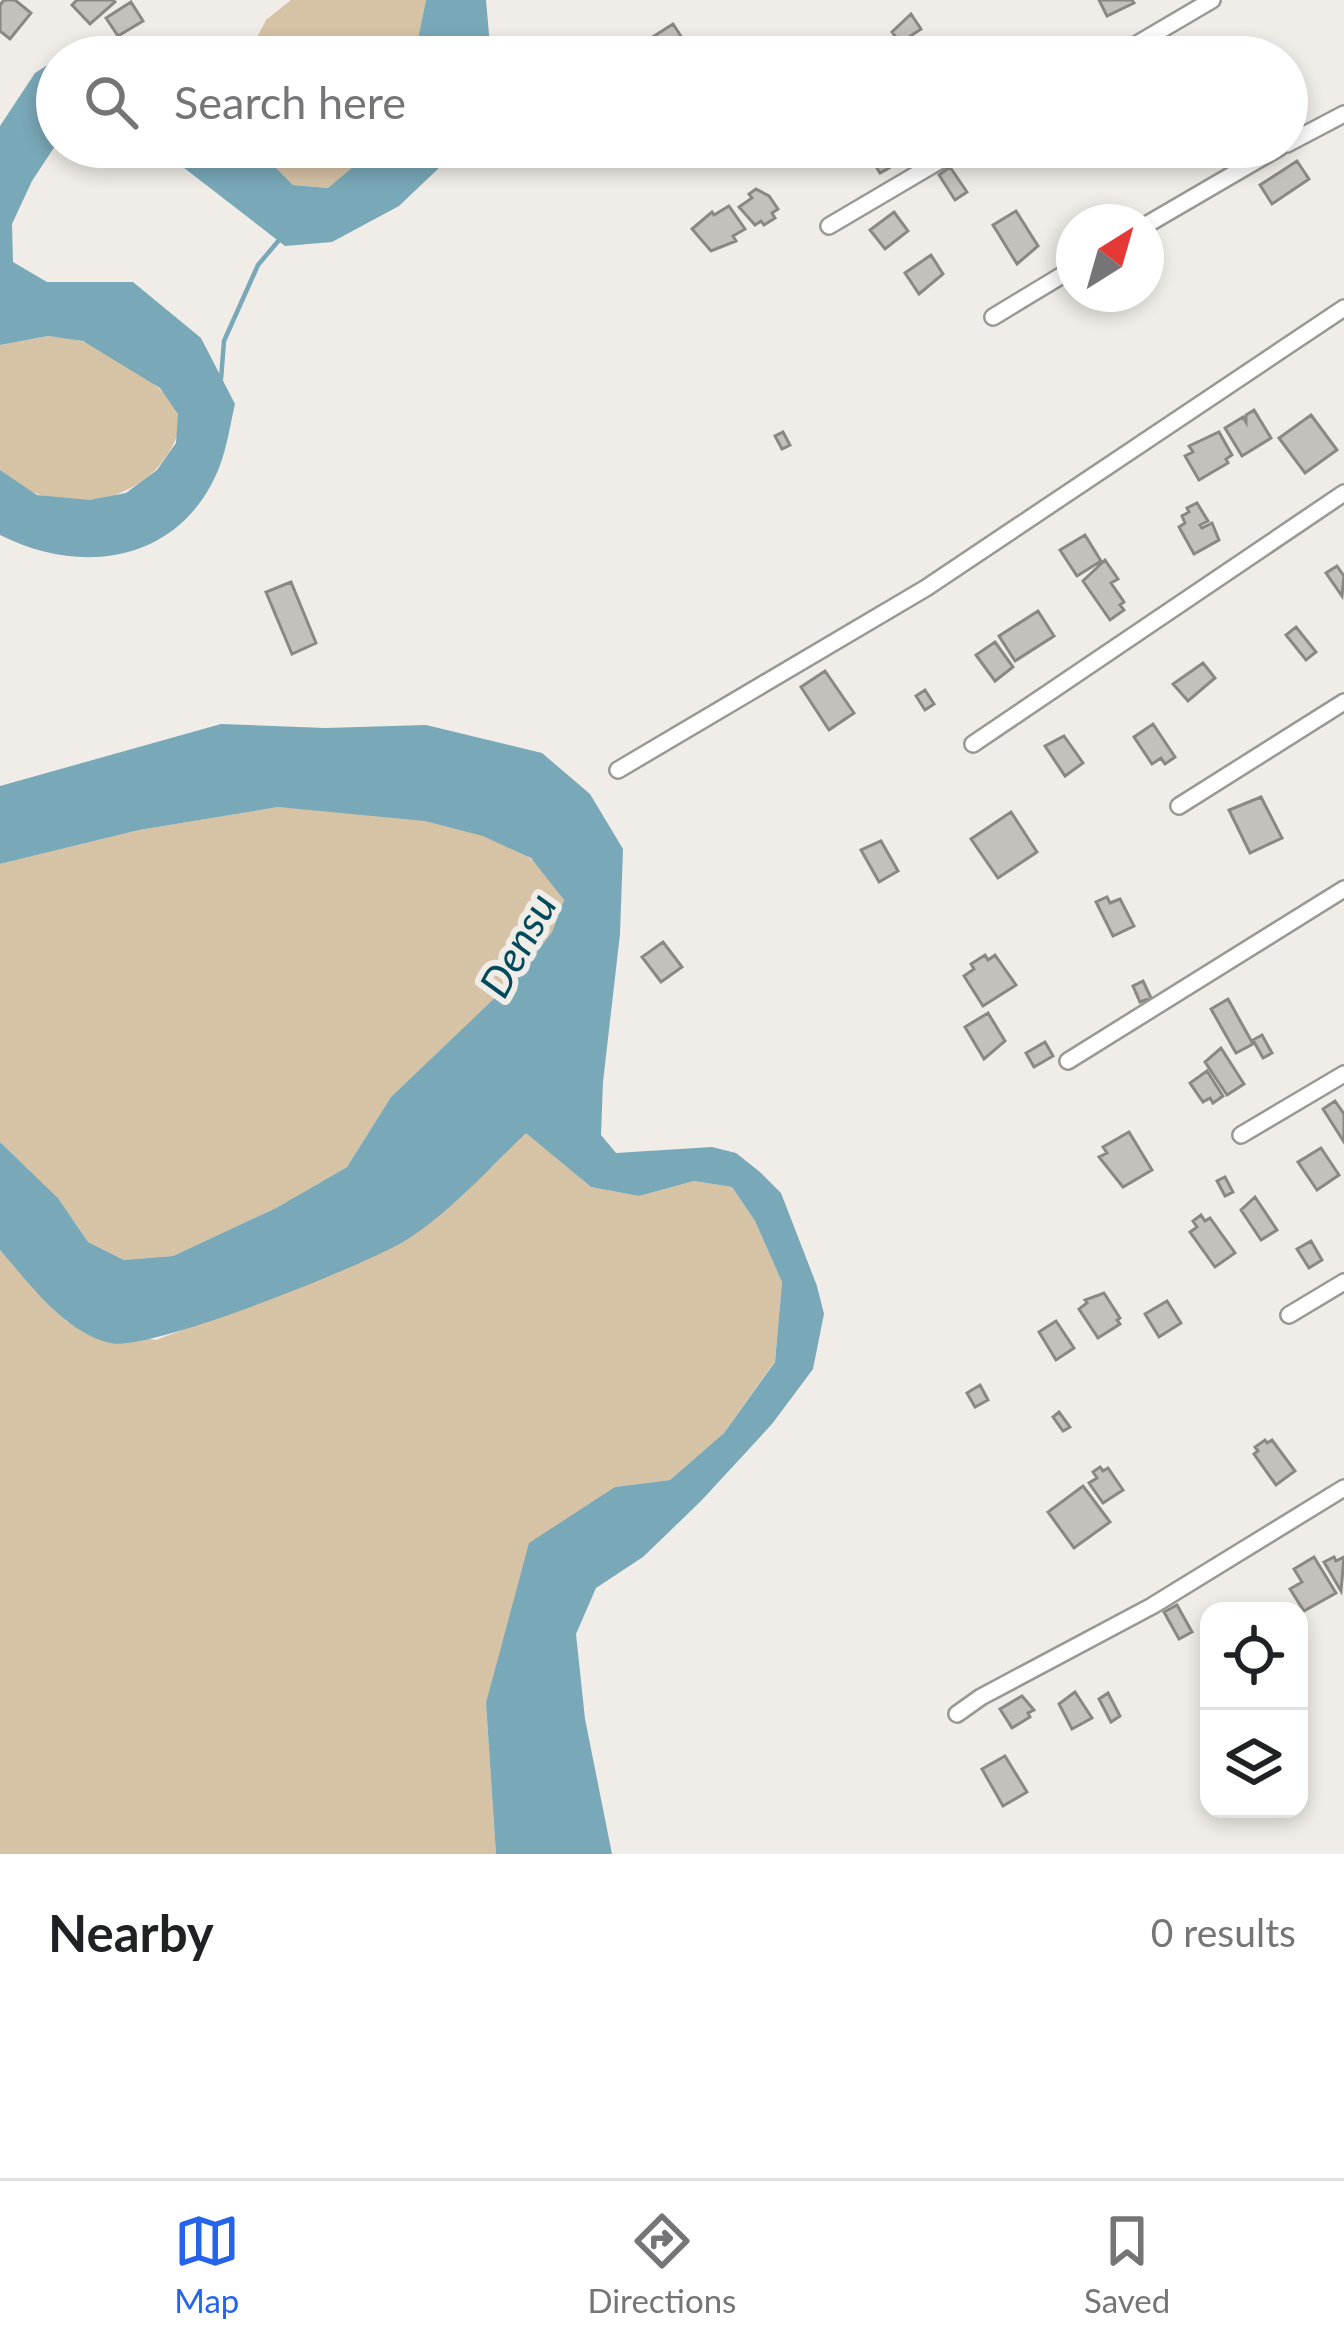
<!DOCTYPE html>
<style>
:root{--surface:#fff;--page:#f2f2f2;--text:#202124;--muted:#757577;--line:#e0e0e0;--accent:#2563eb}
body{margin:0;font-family:Lato,sans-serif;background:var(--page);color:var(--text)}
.controls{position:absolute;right:36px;bottom:36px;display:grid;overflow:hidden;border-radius:24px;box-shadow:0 6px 18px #0003}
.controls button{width:108px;height:108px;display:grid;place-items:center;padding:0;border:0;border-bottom:3px solid var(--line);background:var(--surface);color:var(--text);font:60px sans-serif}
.compass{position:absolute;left:1056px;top:204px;width:108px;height:108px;border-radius:50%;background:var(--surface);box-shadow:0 6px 18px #0003;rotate:37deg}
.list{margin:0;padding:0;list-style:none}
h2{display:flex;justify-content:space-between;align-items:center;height:156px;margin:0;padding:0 48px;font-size:51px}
h2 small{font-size:39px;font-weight:400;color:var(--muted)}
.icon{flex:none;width:66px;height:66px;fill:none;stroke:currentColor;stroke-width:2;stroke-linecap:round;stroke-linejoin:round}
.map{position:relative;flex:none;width:1344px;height:1854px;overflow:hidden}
.search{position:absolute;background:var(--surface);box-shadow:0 6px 18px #0003;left:36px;right:36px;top:36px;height:132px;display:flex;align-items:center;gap:30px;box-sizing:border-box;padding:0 42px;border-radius:66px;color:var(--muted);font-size:45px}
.sheet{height:324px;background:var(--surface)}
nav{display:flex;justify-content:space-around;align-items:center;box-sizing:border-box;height:168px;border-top:3px solid var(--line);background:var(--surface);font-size:33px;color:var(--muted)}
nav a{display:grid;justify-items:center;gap:6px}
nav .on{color:var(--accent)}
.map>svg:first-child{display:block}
.green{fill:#d6c3a5}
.water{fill:#79a8b8}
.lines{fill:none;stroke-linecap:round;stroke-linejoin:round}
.stream{stroke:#79a8b8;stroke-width:4.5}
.building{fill:#c4c1bc;stroke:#8b8884;stroke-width:3}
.street-casing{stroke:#9b9894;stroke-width:20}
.street{stroke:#fff;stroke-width:15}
.labels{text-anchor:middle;stroke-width:12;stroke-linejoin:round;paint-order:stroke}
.water-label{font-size:42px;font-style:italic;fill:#014a5b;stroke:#f0ede8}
</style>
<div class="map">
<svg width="1344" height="1854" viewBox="0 0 1344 1854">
<rect width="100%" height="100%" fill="#f0ede8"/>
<path class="green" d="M291 0H426L414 57H247L266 20Z
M255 147H377L329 188 293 185Z
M48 336C59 338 74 338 84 342 110 352 172 388 178 415 181 432 174 446 165 458 137 498 86 508 40 495 26 491 12 478 0 470V345Z
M278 807C359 812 456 812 527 856 542 865 553 886 564 900L552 932 520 975 391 1097 347 1167 276 1208 173 1256 124 1260 88 1242 58 1198 0 1142V864L139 830Z
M526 1132 591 1187 639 1196 694 1181 732 1187 755 1221 782 1282 775 1361 724 1433 670 1480 615 1487 486 1703 496 1854H0V1250L67 1322 156 1340 343 1269 405 1241 492 1167Z"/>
<path class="water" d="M426 0H486L491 57H414Z
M85 41 139 51 147 57H60Z
M57 59V143L32 181 12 224 13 262 47 282H133L201 338 235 404C230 425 227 448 219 468 181 562 83 577 0 535V470L37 495 89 500 126 493 157 470 176 443 178 414 160 388 83 341 48 336 0 345V126L35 73Z
M157 147H255L293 185 328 188 377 147H461L399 206 332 242 285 246Z
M221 724 325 728 426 725 542 753 590 794 623 849 620 934 603 1082 601 1135 616 1153 712 1147 736 1153 760 1172 781 1193 817 1286 824 1314 813 1369 772 1424 701 1501 643 1557 596 1588 576 1634 585 1719 612 1854H496L486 1703 529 1543 615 1487 670 1480 724 1433 775 1362 782 1282 755 1221 732 1187 694 1181 639 1196 591 1187 526 1133C492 1166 444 1218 403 1242 362 1266 150 1352 110 1343 64 1332 30 1284 0 1250V1142L58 1198 88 1242 124 1260 173 1256 276 1208 347 1167 391 1097 520 974 552 932 564 900 531 858 483 836 425 821 278 807 139 830 0 864V786Z"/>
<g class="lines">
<path class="stream" d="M221 379 224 341 258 265 280 239"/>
</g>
<path class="building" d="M4 0H15L31 13 10 39 0 31V5Z
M77 0H113L115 2 90 24 72 5Z
M1099 0H1132L1134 3 1107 16Z
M131 2 143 21 118 36 106 18Z
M911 14 921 29 900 43 892 32Z
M673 24 688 47 679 53 681 56 644 57 637 47Z
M692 147H723L704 162Z
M880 155 889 168 880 173 872 160Z
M1297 161 1309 179 1272 204 1260 185Z
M950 167 967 192 955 200 939 175Z
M756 189 769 196 778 209 772 213 775 218 764 225 761 221 755 225 739 207 752 198 749 194Z
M729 206 745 229 733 236 736 241 711 251 692 229 712 212 714 215Z
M1016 211 1038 246 1017 264 993 225Z
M894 212 908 231 885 249 870 230Z
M931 255 943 274 919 294 905 273Z
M1254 410 1271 438 1242 456 1225 428 1243 417 1246 422V415Z
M1311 415 1337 450 1305 473 1279 438Z
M783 432 790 445 782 449 775 436Z
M1219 432 1232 455 1226 459 1228 463 1199 480 1185 456 1193 452 1189 446Z
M1197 503 1208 521 1200 525 1202 528 1212 523 1219 540 1194 554 1179 527 1185 523 1182 516 1189 512 1187 508Z
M1085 535 1101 561 1077 576 1060 550Z
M1105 560 1118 579 1111 583 1124 602 1120 605 1124 610 1110 620 1083 581Z
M1337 566 1344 576 1342 596 1326 573Z
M291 582 316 643 292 654 266 592Z
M1038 611 1054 636 1015 661 999 636Z
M1296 627 1316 652 1306 660 1286 635Z
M995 642 1013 667 995 681 976 655Z
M1203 663 1215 678 1188 701 1173 684Z
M825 671 854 713 829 730 801 687Z
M925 690 934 704 925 710 916 696Z
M1153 724 1175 757 1165 764 1161 758 1152 764 1134 737Z
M1064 736 1083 763 1065 776 1045 746Z
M1261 797 1282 838 1250 853 1229 810Z
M1011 812 1037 852 998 878 971 839Z
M881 841 898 871 879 882 861 850Z
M1107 897 1110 903 1120 899 1134 926 1113 936 1096 902Z
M663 942 682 967 661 982 642 957Z
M985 955 988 960 995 955 1016 985 983 1006 964 976 974 969 971 964Z
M1143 981 1151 998 1140 1002 1133 986Z
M1228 999 1253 1044 1236 1053 1211 1009Z
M988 1013 1005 1041 984 1059 965 1027Z
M1262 1035 1272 1053 1263 1058 1253 1040Z
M1045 1042 1053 1056 1034 1067 1026 1053Z
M1221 1048 1244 1084 1227 1095 1205 1062Z
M1207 1071 1223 1096 1213 1103 1210 1098 1203 1102 1190 1083Z
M1335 1101 1344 1114V1142L1323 1109Z
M1129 1132 1152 1170 1123 1187 1099 1157 1107 1153 1103 1147Z
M1321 1148 1339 1175 1317 1190 1298 1162Z
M1225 1177 1233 1192 1225 1196 1217 1181Z
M1255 1197 1277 1230 1261 1240 1241 1210Z
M1201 1215 1205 1221 1210 1218 1235 1253 1215 1267 1190 1232 1197 1227 1193 1221Z
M1311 1241 1322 1260 1309 1268 1297 1249Z
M1104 1293 1120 1318 1117 1320 1120 1324 1098 1338 1079 1309 1087 1303 1085 1300Z
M1167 1301 1181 1323 1159 1337 1145 1314Z
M1056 1321 1074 1348 1056 1360 1039 1332Z
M980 1385 988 1400 975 1407 967 1393Z
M1059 1412 1070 1427 1063 1431 1053 1417Z
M1265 1440 1267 1443 1272 1440 1295 1471 1276 1485 1254 1454 1258 1451 1255 1447Z
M1100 1467 1103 1471 1108 1468 1123 1490 1103 1503 1089 1483 1097 1478 1093 1472Z
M1083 1486 1110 1522 1074 1548 1048 1512Z
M1314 1557 1336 1593 1304 1611 1290 1589 1302 1582 1294 1569Z
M1334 1557 1336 1561 1344 1557 1341 1591 1324 1562Z
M1177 1605 1192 1632 1179 1639 1164 1612Z
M1075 1692 1092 1718 1072 1729 1059 1704Z
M1108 1693 1120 1716 1111 1722 1099 1699Z
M1022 1696 1034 1710 1028 1713 1030 1717 1012 1728 1000 1709Z
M1005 1756 1027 1792 1003 1806 982 1769Z"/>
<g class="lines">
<g class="street-casing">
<path id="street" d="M1115 57 1212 0
M1287 144 1344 114
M1146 225 1280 147
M829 226 963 147
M993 317 1074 268
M973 744 1344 493
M618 770 926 588 1344 308
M1179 806 1344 702
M1068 1061 1344 889
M1241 1135 1344 1074
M1289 1315 1344 1282
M957 1714 981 1697 1152 1606 1344 1488"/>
</g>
<use href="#street" class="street"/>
</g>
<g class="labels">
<g class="water-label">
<text transform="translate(518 945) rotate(-61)" y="15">Densu</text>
</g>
</g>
</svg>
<div class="controls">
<button><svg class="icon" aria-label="locate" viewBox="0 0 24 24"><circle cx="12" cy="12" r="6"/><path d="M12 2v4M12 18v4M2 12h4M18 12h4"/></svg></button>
<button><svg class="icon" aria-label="layers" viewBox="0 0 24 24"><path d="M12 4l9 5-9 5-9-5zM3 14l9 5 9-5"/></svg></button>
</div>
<svg class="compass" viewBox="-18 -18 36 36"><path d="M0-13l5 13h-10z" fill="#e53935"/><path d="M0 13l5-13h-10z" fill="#757577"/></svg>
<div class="search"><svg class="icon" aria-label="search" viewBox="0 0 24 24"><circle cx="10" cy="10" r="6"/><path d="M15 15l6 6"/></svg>Search here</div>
</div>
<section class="sheet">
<h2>Nearby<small>0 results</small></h2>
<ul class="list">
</ul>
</section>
<nav>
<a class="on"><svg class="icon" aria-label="map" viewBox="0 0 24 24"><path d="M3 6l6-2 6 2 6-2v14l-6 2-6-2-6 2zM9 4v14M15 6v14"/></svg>Map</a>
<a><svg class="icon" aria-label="directions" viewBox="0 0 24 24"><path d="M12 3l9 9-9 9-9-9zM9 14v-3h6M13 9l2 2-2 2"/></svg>Directions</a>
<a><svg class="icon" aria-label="saved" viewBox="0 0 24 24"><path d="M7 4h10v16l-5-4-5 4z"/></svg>Saved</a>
</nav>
